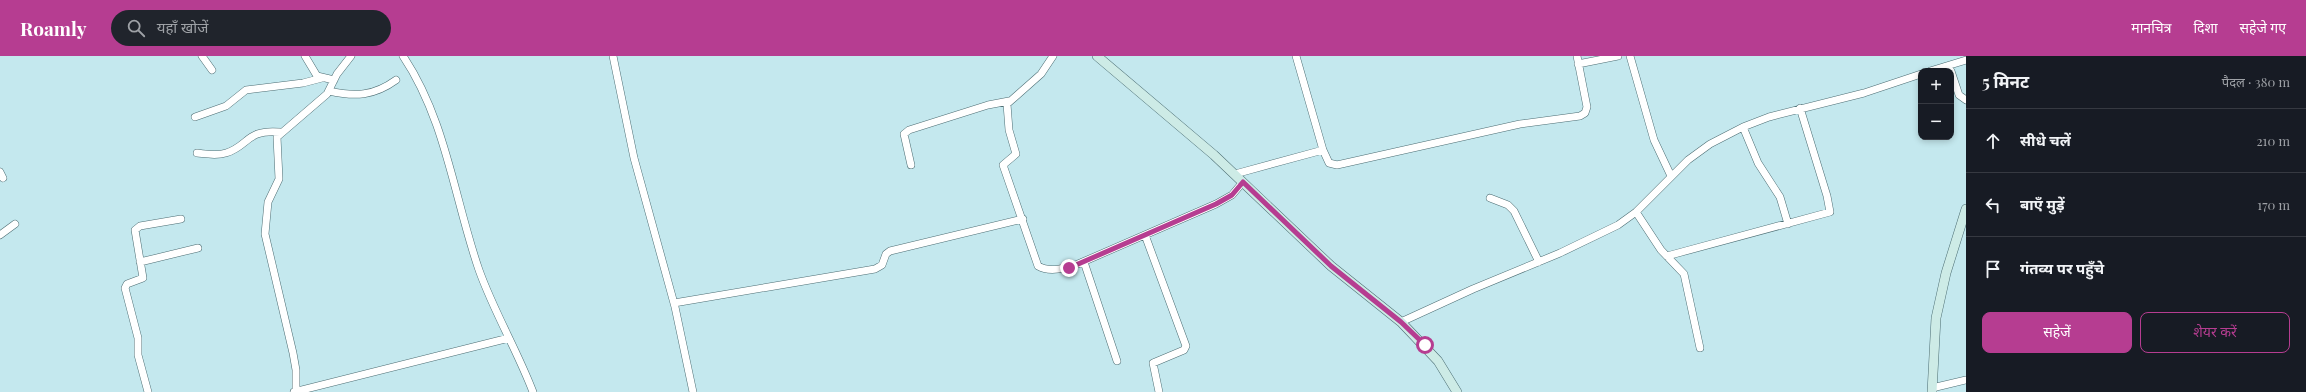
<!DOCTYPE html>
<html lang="hi">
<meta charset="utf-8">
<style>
:root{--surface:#171b24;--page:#20242c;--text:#f1f3f6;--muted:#9ea1a6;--line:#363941;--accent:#b63d91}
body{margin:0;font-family:"Playfair Display","Noto Sans Devanagari",serif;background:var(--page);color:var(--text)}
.controls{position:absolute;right:12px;top:12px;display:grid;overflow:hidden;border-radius:8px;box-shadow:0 2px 6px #0003}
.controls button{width:36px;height:36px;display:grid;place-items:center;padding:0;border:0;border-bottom:1px solid var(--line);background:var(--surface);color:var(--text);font:20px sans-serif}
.stop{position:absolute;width:12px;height:12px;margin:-9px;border:3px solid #b63d91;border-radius:50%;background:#fff}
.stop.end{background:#b63d91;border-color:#fff;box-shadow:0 1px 4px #0008}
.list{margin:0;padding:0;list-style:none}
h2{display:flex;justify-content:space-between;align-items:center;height:52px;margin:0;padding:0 16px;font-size:17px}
h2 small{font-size:13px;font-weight:400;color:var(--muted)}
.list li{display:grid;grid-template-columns:26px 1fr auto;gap:12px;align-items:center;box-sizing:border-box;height:64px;padding:0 16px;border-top:1px solid var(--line)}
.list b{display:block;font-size:15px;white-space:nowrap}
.list em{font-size:13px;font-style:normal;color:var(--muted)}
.actions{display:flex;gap:8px;padding:12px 16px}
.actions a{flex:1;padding:9px 0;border:1px solid var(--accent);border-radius:8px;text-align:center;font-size:14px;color:var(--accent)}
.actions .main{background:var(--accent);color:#fff}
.icon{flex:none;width:22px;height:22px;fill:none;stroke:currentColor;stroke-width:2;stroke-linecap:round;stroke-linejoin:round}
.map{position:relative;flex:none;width:1966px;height:336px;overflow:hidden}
header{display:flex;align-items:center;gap:24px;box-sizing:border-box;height:56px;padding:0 20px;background:var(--accent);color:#fff}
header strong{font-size:19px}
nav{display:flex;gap:22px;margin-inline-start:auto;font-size:14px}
.search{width:280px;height:36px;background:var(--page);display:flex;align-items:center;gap:10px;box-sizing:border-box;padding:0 14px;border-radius:22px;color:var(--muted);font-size:15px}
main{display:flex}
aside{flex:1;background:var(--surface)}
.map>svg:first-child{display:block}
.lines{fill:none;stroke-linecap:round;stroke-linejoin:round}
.street-casing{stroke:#4c6d73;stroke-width:8}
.secondary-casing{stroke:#4c6d73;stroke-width:10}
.street{stroke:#fff;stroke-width:7}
.secondary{stroke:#cdebe6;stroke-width:9}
.route{stroke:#b63d91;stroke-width:5}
</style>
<header>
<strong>Roamly</strong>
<div class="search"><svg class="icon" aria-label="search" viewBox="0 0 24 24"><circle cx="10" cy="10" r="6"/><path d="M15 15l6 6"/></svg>यहाँ खोजें</div>
<nav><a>मानचित्र</a><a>दिशा</a><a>सहेजे गए</a></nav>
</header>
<main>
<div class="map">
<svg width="1966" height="336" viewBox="0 0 1966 336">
<rect width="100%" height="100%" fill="#c4e8ee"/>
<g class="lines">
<g class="street-casing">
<path id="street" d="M202 0 212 14
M305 0 317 20 334 24
M403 0C446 64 454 142 479 214 494 256 517 294 533 336
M613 0 634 102 675 251 693 336
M1053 0 1041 18 1007 48 1009 74 1016 98 1003 109 1038 210C1050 217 1066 212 1078 208L1216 148 1232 139 1243 126
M1296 0 1323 94 1329 107 1337 109 1520 68 1580 60 1585 57 1587 51 1577 0
M1630 0 1654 84 1671 120
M1578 8 1618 0
M1930 15 1966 4
M1951 15 1959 39 1966 44
M329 35C355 41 374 40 396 24
M195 61 226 50 246 34 303 27 322 22
M1743 71 1758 107 1780 141 1788 168
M197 97C207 98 216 100 226 97 249 90 246 73 280 76
M911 109 904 78 909 74 988 49 1009 45
M0 116 3 122
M1235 118 1323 94
M1490 142 1508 149 1514 155 1539 206
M1636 156 1661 194 1684 218 1700 292
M0 179 15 168
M1145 179 1186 290 1184 294 1153 307 1159 336
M1667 200 1830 156 1827 140 1800 52
M140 206 198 192
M1084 206 1117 305
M674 247 875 213 882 209 886 198 890 195 1023 163
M1401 266 1473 233 1560 197 1618 169 1636 156 1688 104 1710 88 1743 71 1769 61 1864 37 1921 18
M1932 332 1966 324
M148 336 138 299V282L125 232 127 228 143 222 135 174 140 170 181 163
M294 336 509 282
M296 336V314L293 297 265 178 268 146 279 123 277 81 327 38 337 18 351 0"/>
</g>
<g class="secondary-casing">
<path id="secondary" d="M1097 0 1214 99 1331 210 1401 266 1438 305 1457 336
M1932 336 1936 262 1946 217 1966 153"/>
</g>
<use href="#street" class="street"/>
<use href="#secondary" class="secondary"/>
</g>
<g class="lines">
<path class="route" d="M1069 212 1216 148 1232 139 1243 126 1331 210 1401 266 1425 289"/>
</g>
</svg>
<div class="controls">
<button>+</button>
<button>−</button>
</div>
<div class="stop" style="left:1425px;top:289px"></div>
<div class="stop end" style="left:1069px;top:212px"></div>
</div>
<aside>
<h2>5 मिनट<small>पैदल · 380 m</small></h2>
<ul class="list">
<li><svg class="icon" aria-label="ahead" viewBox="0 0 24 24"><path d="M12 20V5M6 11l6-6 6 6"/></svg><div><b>सीधे चलें</b></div><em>210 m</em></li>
<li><svg class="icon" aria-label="left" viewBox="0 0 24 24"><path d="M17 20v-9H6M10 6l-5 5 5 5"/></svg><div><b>बाएँ मुड़ें</b></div><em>170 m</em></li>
<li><svg class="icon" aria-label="arrive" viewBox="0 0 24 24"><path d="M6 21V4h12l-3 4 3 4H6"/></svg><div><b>गंतव्य पर पहुँचे</b></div></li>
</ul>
<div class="actions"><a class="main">सहेजें</a><a>शेयर करें</a></div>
</aside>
</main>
